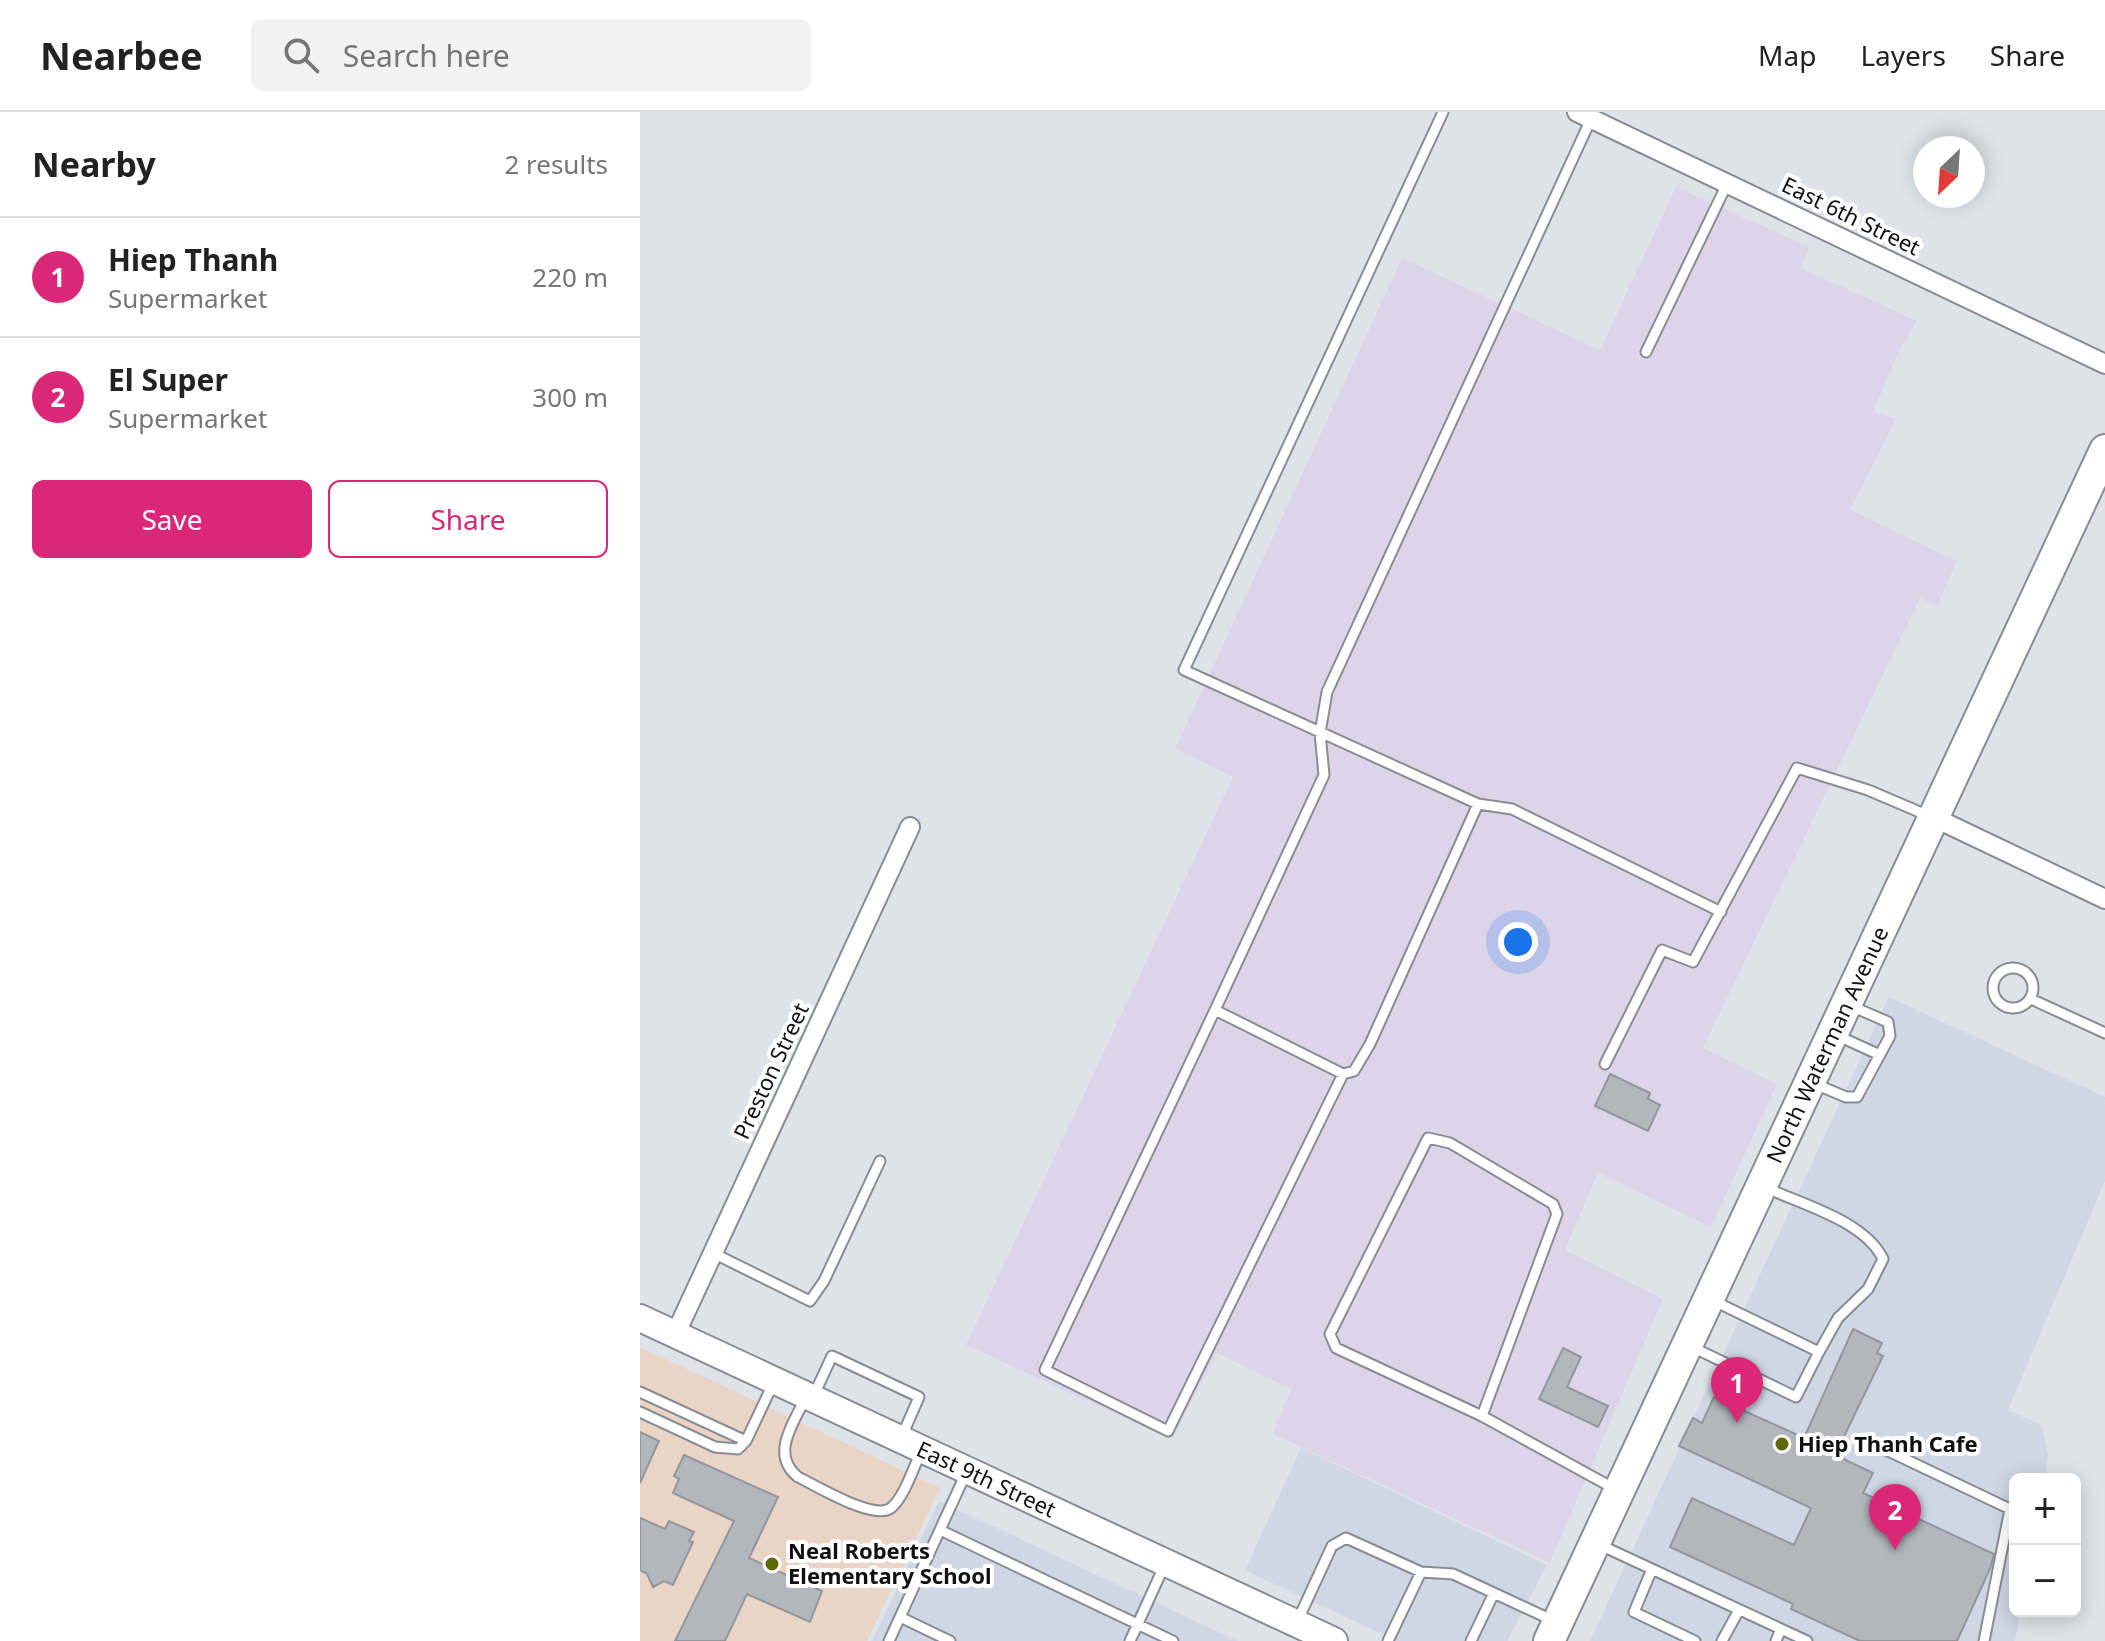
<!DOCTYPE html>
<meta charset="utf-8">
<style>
:root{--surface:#fff;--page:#f2f2f2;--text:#222;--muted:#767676;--line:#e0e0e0;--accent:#db2777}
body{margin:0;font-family:"Noto Sans",sans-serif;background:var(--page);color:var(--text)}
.controls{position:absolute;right:24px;bottom:24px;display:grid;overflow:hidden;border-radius:12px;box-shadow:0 4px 20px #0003}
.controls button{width:72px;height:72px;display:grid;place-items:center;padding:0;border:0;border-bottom:2px solid var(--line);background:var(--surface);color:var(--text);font:40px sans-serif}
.compass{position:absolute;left:1273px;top:24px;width:72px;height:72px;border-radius:50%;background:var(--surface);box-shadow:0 4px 20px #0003;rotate:205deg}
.you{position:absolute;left:878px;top:830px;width:28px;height:28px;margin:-20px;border:6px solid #fff;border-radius:50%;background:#1a73e8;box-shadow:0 0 0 12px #1a73e833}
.badge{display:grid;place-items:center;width:52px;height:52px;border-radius:50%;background:var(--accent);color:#fff;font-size:26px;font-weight:700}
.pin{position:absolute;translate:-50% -66px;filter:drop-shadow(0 2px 4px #0008)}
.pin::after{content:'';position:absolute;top:42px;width:28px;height:24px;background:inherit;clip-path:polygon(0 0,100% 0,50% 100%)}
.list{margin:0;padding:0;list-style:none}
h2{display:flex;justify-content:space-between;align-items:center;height:104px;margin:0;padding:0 32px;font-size:34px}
h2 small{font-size:26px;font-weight:400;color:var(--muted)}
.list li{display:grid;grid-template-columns:52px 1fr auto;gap:24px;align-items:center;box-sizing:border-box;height:120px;padding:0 32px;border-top:2px solid var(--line)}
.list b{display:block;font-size:30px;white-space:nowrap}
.list p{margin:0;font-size:26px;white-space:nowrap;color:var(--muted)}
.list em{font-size:26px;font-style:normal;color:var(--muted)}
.actions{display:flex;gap:16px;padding:24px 32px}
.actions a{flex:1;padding:18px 0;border:2px solid var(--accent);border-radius:12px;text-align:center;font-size:28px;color:var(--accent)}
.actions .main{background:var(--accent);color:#fff}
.icon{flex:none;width:44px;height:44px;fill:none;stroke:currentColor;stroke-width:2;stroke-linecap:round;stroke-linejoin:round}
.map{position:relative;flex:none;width:1465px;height:1529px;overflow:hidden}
header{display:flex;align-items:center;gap:48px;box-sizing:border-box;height:112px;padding:0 40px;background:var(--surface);border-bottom:2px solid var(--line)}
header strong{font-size:38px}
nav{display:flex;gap:44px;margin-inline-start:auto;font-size:28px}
.search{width:560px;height:72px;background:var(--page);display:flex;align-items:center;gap:20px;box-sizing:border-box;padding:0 28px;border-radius:12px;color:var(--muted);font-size:30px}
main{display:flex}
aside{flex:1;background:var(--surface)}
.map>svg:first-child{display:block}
.built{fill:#cfd7e5}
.industrial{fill:#dcd5ea}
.education{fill:#e9d4c6}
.building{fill:#b2b6bd;stroke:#92969d;stroke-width:2}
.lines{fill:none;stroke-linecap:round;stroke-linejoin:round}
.lane-casing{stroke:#888c93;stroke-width:13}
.street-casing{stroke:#888c93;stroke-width:22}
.secondary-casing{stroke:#888c93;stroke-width:30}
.primary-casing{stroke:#888c93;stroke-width:34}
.lane{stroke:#fff;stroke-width:9}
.street{stroke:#fff;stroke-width:18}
.secondary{stroke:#fff;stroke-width:26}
.primary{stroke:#fff;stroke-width:30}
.poi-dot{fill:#606708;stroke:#fff;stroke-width:3}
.labels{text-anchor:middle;stroke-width:8;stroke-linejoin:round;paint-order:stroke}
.street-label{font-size:22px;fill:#0e1012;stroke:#fff}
.poi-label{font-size:22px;font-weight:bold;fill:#0e1012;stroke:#fff;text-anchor:start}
</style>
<header>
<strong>Nearbee</strong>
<div class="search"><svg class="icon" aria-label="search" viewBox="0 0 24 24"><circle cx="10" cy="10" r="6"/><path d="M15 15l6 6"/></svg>Search here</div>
<nav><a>Map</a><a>Layers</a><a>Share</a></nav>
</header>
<main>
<aside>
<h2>Nearby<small>2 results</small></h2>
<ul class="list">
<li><span class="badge">1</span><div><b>Hiep Thanh</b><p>Supermarket</p></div><em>220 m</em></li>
<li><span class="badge">2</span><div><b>El Super</b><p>Supermarket</p></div><em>300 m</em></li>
</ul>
<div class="actions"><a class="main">Save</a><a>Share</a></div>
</aside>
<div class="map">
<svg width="1465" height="1529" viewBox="0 0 1465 1529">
<rect width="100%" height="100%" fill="#dee3ea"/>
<path class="built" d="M1249 885 1465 985V1069L1368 1298 1402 1314 1408 1342 1404 1367H1375V1499H1380L1375 1529H950Z
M661 1336 907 1453 867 1529H757L605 1458Z
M299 1389 598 1529H232Z"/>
<path class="industrial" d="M1036 75 1169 135 1161 156 1277 209 1261 235 1233 300 1256 307 1210 398 1317 449 1297 494 1280 486 1063 936 1137 972 1071 1115 958 1061 925 1138 1023 1187 910 1451 633 1322 651 1277 577 1241 532 1328 326 1233 593 665 535 637 762 146 960 238Z"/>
<path class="education" d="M0 1235 300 1376 227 1529H0Z"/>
<path class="building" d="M970 962 1010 981 1008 987 1020 993 1008 1019 955 994Z
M1213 1217 1242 1231 1237 1241 1243 1244 1195 1343 1233 1361 1223 1381 1354 1442 1350 1457 1317 1529H1220L1151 1497 1153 1492 1030 1435 1052 1386 1154 1433 1171 1396 1039 1334 1053 1306 1062 1311 1074 1285 1164 1326Z
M923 1236 941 1245 927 1275 968 1294 958 1315 899 1287Z
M0 1320 19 1329 0 1371Z
M44 1343 138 1385 109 1446 182 1479 170 1510 107 1482 85 1529H35L94 1409 33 1381 39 1367 34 1364Z
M0 1406 25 1417 29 1409 54 1420 49 1429 53 1430 33 1473 24 1469 13 1475 7 1462 0 1458Z"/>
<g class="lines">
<g class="lane-casing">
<path id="lane" d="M803 0 544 558 838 692 872 697 1081 800
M1006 240 1087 72
M838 692 730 932 714 959 703 962 575 898 684 663 680 621 687 580 951 7
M1353 876a20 20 0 1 1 40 0a20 20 0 1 1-40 0Z
M1391 887 1465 921
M575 898 405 1258 528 1319 703 962
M1196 923 1240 943
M965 952 1022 838 1053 850 1157 656 1228 678 1289 704
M1175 972 1206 985H1217L1250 924 1248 910 1211 894
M1127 1076C1163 1093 1225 1109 1243 1147L1228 1177 1198 1206 1179 1240
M73 1141 170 1189 184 1169 240 1049
M1052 1235 1156 1285 1179 1240 1072 1188
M0 1280 106 1329 133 1272
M173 1285 192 1244 279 1285 262 1324
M165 1287C153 1312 130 1343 158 1365 177 1374 234 1409 251 1396 265 1384 273 1356 281 1340
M0 1300 75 1335 98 1337 106 1329
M842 1304 917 1102 913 1092 810 1031 788 1026 690 1222 696 1236 842 1304 975 1377
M1246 1338 1370 1397 1344 1529
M300 1418 533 1529
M960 1433 1141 1517 1136 1529
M1012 1457 994 1500 1055 1529
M260 1505 310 1529
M657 1510 692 1434 706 1426 781 1460 813 1462 914 1509
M1141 1517 1167 1529
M249 1529 326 1361
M490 1529 525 1452
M748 1529 781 1460
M831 1529 854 1481
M1082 1529 1099 1498"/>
</g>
<g class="street-casing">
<path id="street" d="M937 0 1465 252
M1293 705 1465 787
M35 1223 270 715"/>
</g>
<g class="secondary-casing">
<g id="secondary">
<path id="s1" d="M0 1206 694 1529"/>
</g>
</g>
<g class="primary-casing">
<g id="primary">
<path id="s2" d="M909 1529 1465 338"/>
</g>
</g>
<use href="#lane" class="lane"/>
<use href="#street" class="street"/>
<use href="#secondary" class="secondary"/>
<use href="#primary" class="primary"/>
</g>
<g class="poi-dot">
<circle cx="1142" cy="1332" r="8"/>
<circle cx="132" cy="1452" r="8"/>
</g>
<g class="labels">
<g class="street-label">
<text transform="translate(1211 104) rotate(26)" y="8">East 6th Street</text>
<text dy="8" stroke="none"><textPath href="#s2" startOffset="658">North Waterman Avenue</textPath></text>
<text transform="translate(131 959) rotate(-65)" y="8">Preston Street</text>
<text dy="8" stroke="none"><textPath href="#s1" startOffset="382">East 9th Street</textPath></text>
</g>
<g class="poi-label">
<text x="1158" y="1340">Hiep Thanh Cafe</text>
<text x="148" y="1447">Neal Roberts<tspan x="148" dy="25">Elementary School</tspan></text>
</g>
</g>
</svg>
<div class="controls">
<button>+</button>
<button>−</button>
</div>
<svg class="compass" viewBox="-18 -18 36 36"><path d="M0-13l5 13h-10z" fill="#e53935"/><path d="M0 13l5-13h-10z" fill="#767676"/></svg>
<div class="you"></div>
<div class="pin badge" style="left:1097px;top:1311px">1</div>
<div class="pin badge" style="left:1255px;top:1438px">2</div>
</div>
</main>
